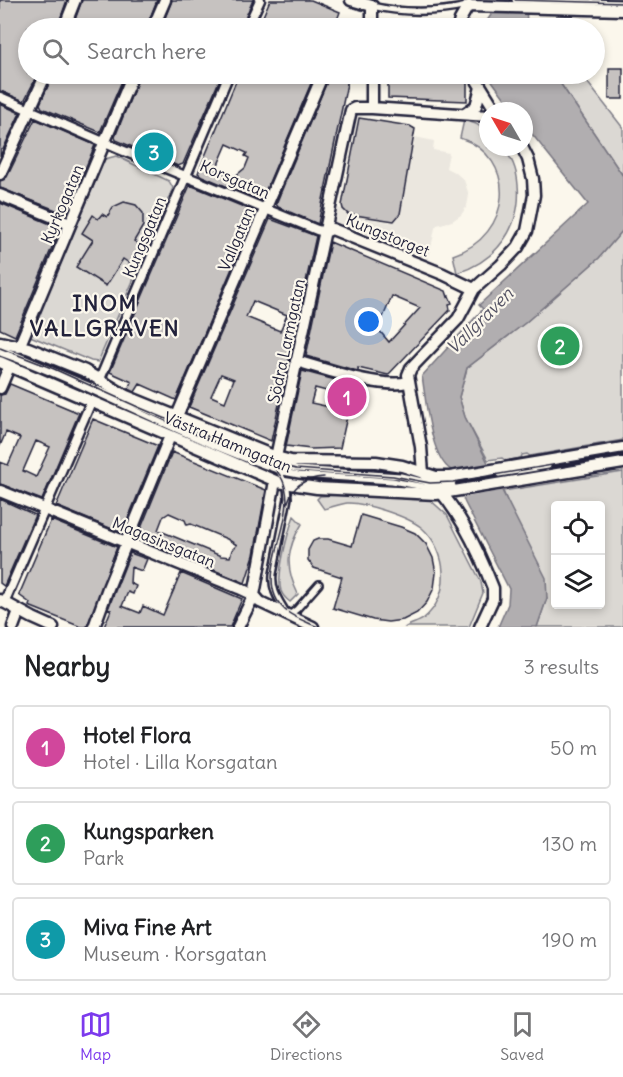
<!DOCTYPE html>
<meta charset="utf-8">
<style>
:root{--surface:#fff;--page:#f2f2f2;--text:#202124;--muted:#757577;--line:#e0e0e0;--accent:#7c3aed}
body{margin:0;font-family:Delius,sans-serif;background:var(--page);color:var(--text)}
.controls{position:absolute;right:18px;bottom:18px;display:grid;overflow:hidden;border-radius:6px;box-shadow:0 3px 9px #0003}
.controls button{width:54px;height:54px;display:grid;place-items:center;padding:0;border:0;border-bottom:2px solid var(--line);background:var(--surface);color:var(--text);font:30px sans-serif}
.compass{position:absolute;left:479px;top:102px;width:54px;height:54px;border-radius:50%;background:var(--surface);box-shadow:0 3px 9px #0003;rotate:309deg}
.you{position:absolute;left:369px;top:322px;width:21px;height:21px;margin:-15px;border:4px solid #fff;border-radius:50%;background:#1a73e8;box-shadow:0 0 0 9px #1a73e833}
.badge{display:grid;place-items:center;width:39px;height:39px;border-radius:50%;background:var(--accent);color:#fff;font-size:20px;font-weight:700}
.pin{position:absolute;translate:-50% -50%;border:3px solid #fff;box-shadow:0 2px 6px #0006}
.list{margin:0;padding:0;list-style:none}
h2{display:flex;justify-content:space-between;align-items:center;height:78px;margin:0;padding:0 24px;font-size:26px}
h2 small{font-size:20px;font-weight:400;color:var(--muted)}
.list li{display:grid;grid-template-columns:39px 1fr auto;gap:18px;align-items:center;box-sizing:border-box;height:84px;margin:0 12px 12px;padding:0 12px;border:2px solid var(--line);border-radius:6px}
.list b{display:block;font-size:22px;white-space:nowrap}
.list p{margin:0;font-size:20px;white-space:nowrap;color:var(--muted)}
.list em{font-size:20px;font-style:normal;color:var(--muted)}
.icon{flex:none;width:33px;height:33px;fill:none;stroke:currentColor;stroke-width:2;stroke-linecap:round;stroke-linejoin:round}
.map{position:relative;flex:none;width:623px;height:627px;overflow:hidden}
.search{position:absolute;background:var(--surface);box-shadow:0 3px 9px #0003;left:18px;right:18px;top:18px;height:66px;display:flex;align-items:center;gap:15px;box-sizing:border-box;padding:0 21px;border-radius:33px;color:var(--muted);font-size:22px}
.sheet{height:366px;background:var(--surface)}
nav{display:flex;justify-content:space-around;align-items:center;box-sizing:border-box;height:84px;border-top:2px solid var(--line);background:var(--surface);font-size:16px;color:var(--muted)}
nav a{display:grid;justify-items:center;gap:3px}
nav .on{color:var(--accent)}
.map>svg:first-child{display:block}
.built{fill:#ebe7df}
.green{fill:#dbd8d3;stroke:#7e7d87;stroke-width:1.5;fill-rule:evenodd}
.water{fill:#b1aeb0;stroke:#787681;stroke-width:1.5}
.pier{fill:#fbf7ec}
.building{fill:#c6c2c0;stroke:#22223b;stroke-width:1.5;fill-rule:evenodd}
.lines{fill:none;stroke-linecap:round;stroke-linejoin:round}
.service-casing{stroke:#22223b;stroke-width:10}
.pedestrian-casing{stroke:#22223b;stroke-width:13}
.minor-casing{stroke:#22223b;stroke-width:15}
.service{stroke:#fbf7ec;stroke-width:5}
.pedestrian{stroke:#fbf7ec;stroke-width:8}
.minor{stroke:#fbf7ec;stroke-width:10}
.tram{stroke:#22223b;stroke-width:1.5}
.labels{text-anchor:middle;stroke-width:4.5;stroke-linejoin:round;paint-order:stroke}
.street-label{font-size:16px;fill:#22223b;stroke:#fbf7ec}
.water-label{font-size:18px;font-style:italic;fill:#545364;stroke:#fbf7ec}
.district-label{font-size:22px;font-weight:bold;letter-spacing:1.5px;fill:#22223b;stroke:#fbf7ec}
</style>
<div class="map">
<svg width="623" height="627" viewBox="0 0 623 627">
<rect width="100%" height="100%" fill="#fbf7ec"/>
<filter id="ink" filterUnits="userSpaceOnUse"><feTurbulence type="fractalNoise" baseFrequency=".0167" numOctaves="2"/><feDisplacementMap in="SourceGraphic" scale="12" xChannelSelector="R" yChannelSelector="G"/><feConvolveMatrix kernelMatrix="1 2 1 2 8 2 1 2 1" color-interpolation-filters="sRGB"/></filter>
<g filter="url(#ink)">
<path class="built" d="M415 137 434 141 433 150 449 153 446 168 456 173 464 180 469 195 467 206 461 215 452 221 437 225 435 228 427 268 325 232 338 208 343 209 348 214 390 222 397 219 400 214Z"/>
<path class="green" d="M554 74H581L623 128V176Z
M464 120 476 124 488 132V147H502C512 157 517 171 518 185 522 227 496 261 457 273L453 255C513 236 519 157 460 138Z
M116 156 169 181 173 188 98 362 91 361 30 336 105 159Z
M623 230V440L530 456 527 454 522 455 521 458 506 461 502 458 488 460 465 417 459 397 467 368 525 323 599 258Z
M623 472V627H537L547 598 503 491ZM556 506H600V604H556Z
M340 495 429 499 447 515 481 582 483 593 469 627H406C411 624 419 622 423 619 452 596 448 551 422 528 409 517 364 502 347 503 340 504 332 507 324 509L317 499 320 496Z
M294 516 302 524C286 549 285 568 298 594L290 602C286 599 283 596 281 591 276 575 288 532 294 516Z"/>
<path class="water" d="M491 0H526L527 28H482L491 15Z
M487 74H554L623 176V230L599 258 525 323 467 368 459 397 465 417 546 578 547 598 537 627H498L508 604 509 589 465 503 451 470C430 457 426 399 422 376L483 309 479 305 588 204 524 124V111H514Z"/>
<path class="pier" d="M493 463 506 490 461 498 448 472Z"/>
<path class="building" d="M0 0H67L57 28H28V74H38L24 101 0 91Z
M82 0H157L146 28H72Z
M172 0H253L241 28H161Z
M270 0H311L340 12 334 28H258Z
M609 68H623V99H609Z
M53 74H125L100 132 42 108 40 104Z
M140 74H184L194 78 196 74H222L183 164 178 166 116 140 115 137Z
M239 74H315L262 199 259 200 202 176 198 173ZM227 144 247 153 245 156 249 158 245 168 234 177 230 173 214 174Z
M330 74H349L318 224 278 207 276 204Z
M388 74H423L422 83 437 84 439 82H452L445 74H460L467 83V101L388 98Z
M0 104 20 113 0 156Z
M359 118 410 126 415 129 400 214 394 221 348 214 343 209 342 205Z
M35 119 95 145 66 214 0 188V181L7 177Z
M190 185 256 212 176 400 140 384 135 392 129 389 132 382 110 372Z
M124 202 136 205 143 213V226L134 241 143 247 132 265 123 259 106 286 76 267 93 240 82 233 93 215 98 219 102 214 107 217 113 207Z
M0 203 60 228 15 336 0 329Z
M270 219 316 236 271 441 189 407ZM253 301 287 315 280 331 246 317ZM221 374 234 379 225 402 211 396Z
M330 242 446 291 448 297 449 296 452 303 449 304 450 310 388 375 358 368V371L354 370 306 356ZM392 296 420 308 389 342 378 329Z
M302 371 354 385 340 448 311 449 286 446ZM315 388 334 393 330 407 311 403Z
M10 384 79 413 42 500 0 484V462L8 465 20 438 6 432 0 446V395L5 394ZM36 441 50 447 36 477 23 471Z
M93 419 158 446 122 533 56 506Z
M172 452 266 490 254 555 245 583 137 538ZM169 513 185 520 187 525 191 524 227 539 237 545 232 550 230 557 221 556 158 530 163 517Z
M0 499 35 515 4 586 0 583Z
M361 515 401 527 415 533 426 544 433 558 436 573 434 588 427 602 417 613 403 620 388 622 373 620 333 608 342 577 314 568 308 560V550L313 541 318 539H328L352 546Z
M51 520 117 547 87 627H81L29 606 30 603 19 595Z
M130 553 147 559 142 571 131 567 130 583 136 586 133 594 128 592 122 606 140 613 143 606 163 615 181 573 242 599 230 627H104L111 610 108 609Z"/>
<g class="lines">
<g class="service-casing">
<path id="service" d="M515 0 623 3
M372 6C401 13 438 13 467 6
M0 348 278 465 296 469 401 476 430 483 453 482
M0 353C96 387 186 440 283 472L299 475 392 481 430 488 453 486
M279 471 287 487 288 498 273 574C271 592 280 601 288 616L297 609 319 584
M499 474 548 466"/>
</g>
<g class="pedestrian-casing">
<path id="pedestrian" d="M247 28 260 0
M0 97 119 149 317 230 325 232
M100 379 229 74
M4 603 91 402"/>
</g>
<g class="minor-casing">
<path id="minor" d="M351 0 372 6V28
M64 28 75 0
M153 28 165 0
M458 28 460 20 468 6 623 10
M473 74 496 111
M372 108V74
M466 113 476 106 481 87
M0 174 46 74
M0 195 70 224
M325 232 332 229 443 274 474 289
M0 342 28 348 85 371 126 396 276 457 291 461 376 462 402 466 436 477H450L623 448
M19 347 133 74
M296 361C325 369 380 389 408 382
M0 362 278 482 317 488 436 494 623 463
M0 388 9 367
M177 416 323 74
M276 457 351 110 355 108H372L488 116
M0 491 239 588 254 595 260 602 313 627
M0 600 33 618 53 627
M13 627 19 611
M94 627 108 588 170 436
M238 627 254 595 275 481
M480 627 493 599V588C477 547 456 503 423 473L421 447 408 375 411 368 458 319 474 289 501 265 518 247 527 231 534 195 533 179 528 159 522 147"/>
</g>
<use href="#service" class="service"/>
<use href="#pedestrian" class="pedestrian"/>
<use href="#minor" class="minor"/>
<path class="tram" d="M515 0 623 3
M0 348 54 369 138 407 269 462 296 469 393 476 430 483 453 482 623 453
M270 464C318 504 244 573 285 610 294 618 307 622 318 627
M288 502C293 484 307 478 324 477"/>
</g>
</g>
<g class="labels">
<g class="street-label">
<text transform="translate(235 179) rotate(23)" y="6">Korsgatan</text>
<text transform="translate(62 204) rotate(-67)" y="6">Kyrkogatan</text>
<text transform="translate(388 235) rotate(22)" y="6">Kungstorget</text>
<text transform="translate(144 237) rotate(-67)" y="6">Kungsgatan</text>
<text transform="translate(236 239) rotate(-67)" y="6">Vallgatan</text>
<text transform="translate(286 341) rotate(-78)" y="6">Södra Larmgatan</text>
<text transform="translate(228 442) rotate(22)" y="6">Västra Hamngatan</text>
<text transform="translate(164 542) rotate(22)" y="6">Magasinsgatan</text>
</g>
<g class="water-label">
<text transform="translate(480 321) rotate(-45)" y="6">Vallgraven</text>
</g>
<g class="district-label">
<text x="105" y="311">INOM<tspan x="105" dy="25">VALLGRAVEN</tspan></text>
</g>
</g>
</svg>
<div class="controls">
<button><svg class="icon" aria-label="locate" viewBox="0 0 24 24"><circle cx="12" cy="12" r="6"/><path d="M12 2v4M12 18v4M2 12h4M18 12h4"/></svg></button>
<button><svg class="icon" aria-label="layers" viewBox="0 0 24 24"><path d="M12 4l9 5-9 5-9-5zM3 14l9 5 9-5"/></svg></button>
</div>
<svg class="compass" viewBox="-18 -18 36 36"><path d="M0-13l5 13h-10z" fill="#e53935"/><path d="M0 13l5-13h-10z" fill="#757577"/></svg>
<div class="you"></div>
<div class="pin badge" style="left:347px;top:397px;background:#d1479c">1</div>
<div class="pin badge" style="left:560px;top:346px;background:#2e9e5b">2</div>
<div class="pin badge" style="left:154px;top:152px;background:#0f9aa8">3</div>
<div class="search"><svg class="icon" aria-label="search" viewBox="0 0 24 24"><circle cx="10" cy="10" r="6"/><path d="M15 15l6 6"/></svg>Search here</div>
</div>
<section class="sheet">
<h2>Nearby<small>3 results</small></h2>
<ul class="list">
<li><span class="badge" style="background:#d1479c">1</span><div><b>Hotel Flora</b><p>Hotel · Lilla Korsgatan</p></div><em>50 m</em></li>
<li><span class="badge" style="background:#2e9e5b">2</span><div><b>Kungsparken</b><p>Park</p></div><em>130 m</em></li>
<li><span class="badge" style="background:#0f9aa8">3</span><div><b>Miva Fine Art</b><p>Museum · Korsgatan</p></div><em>190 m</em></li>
</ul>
</section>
<nav>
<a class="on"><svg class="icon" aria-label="map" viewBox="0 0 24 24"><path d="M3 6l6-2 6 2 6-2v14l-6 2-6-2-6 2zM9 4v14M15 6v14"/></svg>Map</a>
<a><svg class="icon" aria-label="directions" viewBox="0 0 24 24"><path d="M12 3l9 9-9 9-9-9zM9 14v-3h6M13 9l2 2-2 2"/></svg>Directions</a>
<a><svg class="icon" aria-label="saved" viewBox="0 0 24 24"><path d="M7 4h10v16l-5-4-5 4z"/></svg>Saved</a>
</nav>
